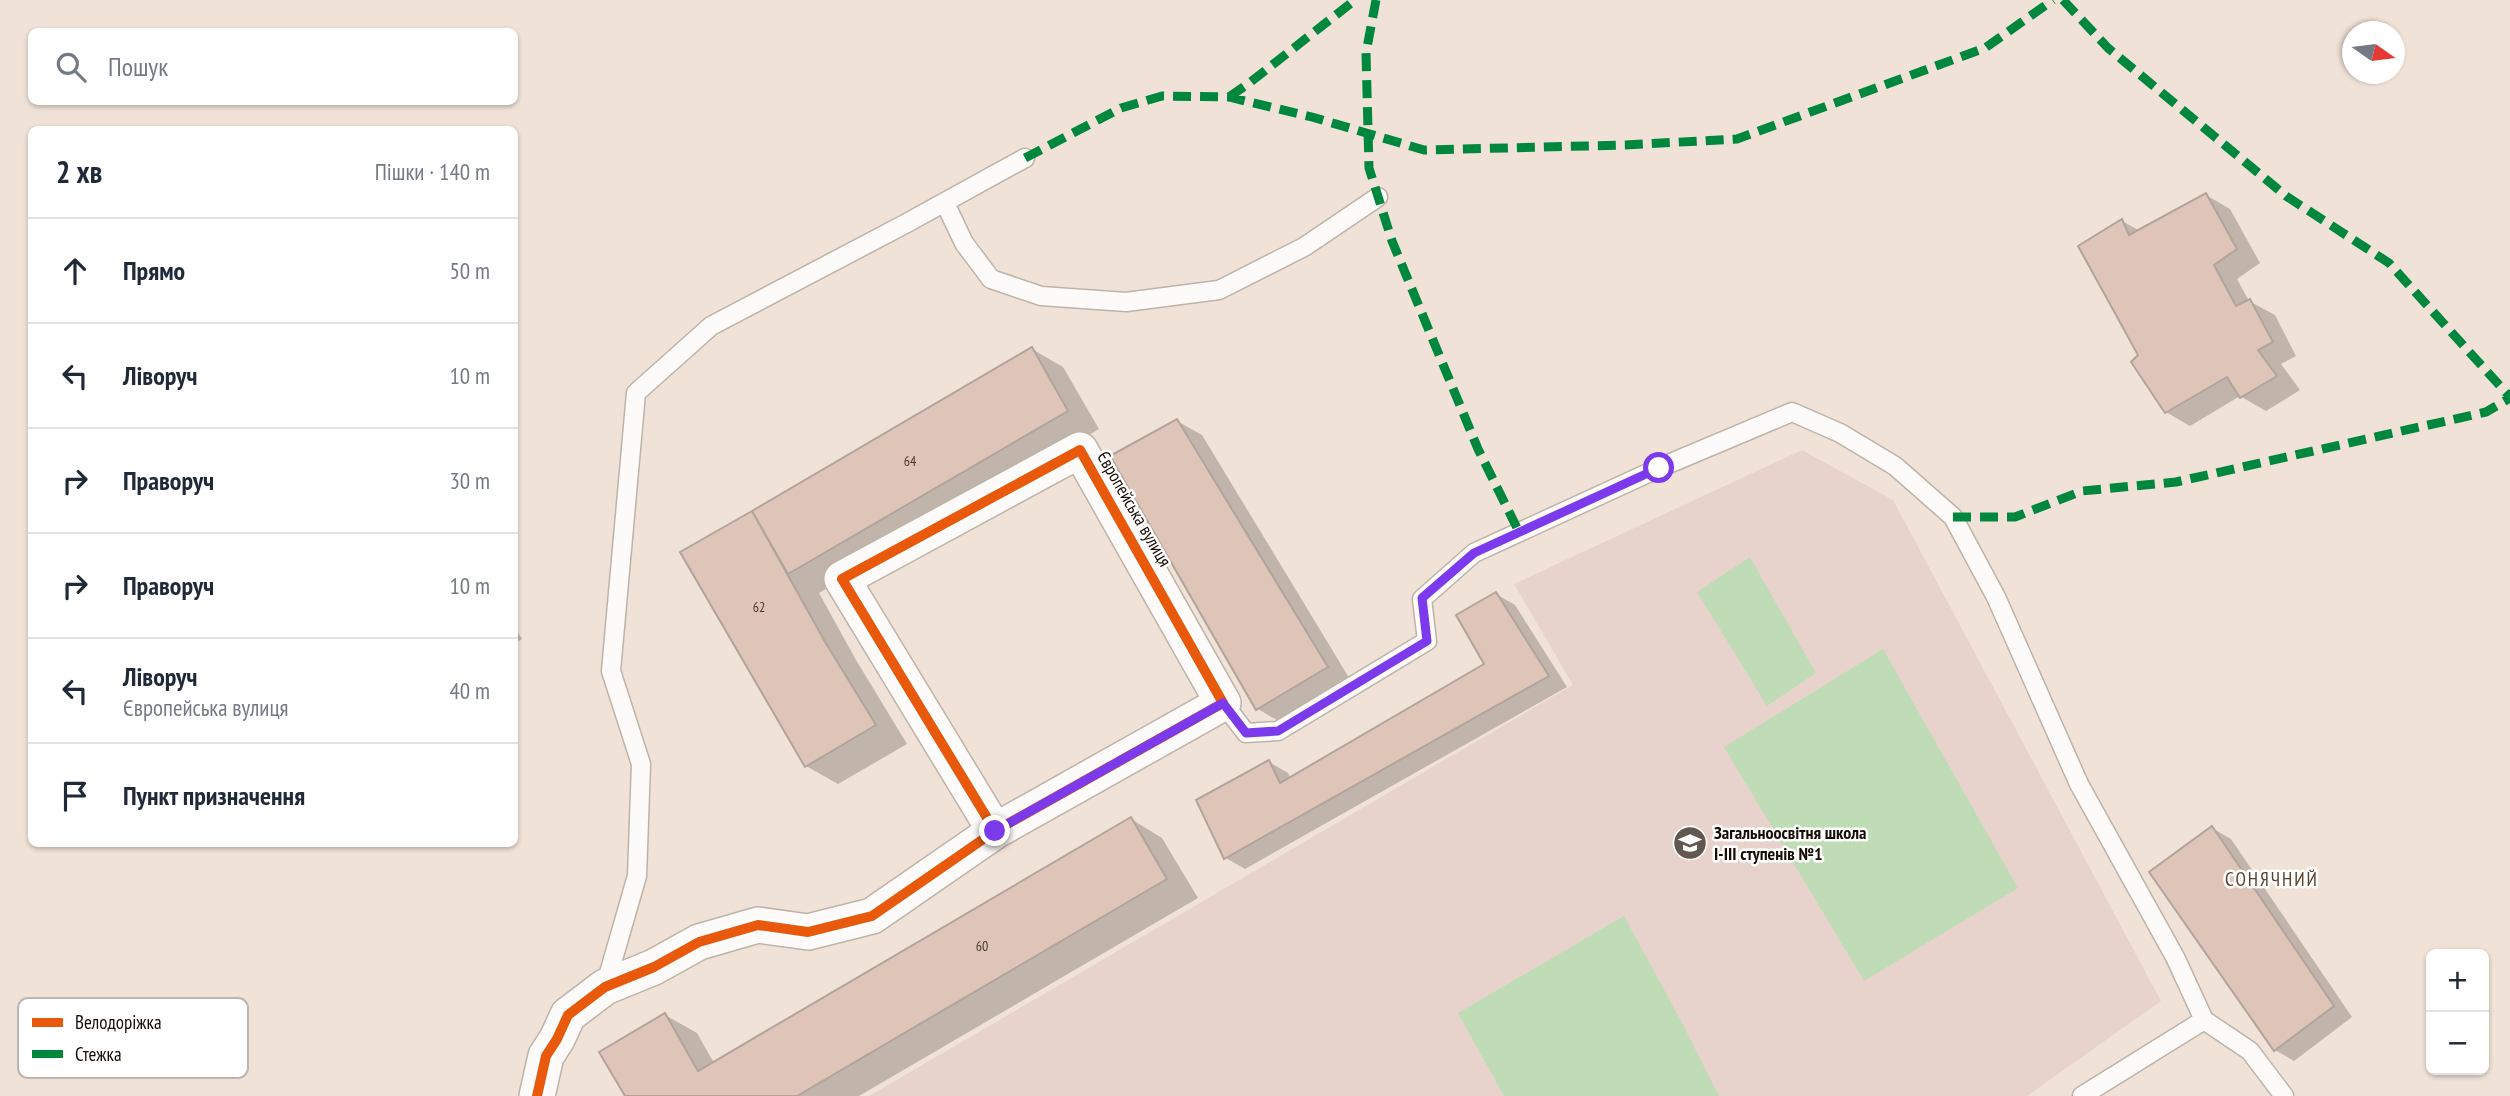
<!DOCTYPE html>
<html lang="uk">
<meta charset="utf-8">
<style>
:root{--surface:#fff;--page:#f2f2f3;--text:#1f2937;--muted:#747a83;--line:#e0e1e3}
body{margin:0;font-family:"PT Sans Narrow",sans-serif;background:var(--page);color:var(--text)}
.controls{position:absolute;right:21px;bottom:21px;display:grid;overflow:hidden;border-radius:10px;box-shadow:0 2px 5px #0004}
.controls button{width:63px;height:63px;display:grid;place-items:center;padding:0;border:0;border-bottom:2px solid var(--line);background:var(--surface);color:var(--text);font:35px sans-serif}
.compass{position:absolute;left:2342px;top:21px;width:63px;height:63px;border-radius:50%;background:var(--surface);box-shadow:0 2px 5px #0004;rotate:104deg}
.stop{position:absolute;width:21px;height:21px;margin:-16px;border:5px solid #7c3aed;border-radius:50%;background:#fff}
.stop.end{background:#7c3aed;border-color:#fff;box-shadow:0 2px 7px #0008}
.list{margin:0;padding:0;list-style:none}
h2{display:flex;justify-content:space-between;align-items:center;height:91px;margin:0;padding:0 28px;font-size:30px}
h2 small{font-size:23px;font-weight:400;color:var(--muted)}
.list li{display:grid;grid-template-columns:46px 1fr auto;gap:21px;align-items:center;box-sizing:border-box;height:105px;padding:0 28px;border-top:2px solid var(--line)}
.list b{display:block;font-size:26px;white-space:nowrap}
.list p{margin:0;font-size:23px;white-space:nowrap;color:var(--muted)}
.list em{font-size:23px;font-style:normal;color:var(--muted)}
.icon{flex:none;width:38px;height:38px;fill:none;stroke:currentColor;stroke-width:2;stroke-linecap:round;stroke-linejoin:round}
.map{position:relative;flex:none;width:2510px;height:1096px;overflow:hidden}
.search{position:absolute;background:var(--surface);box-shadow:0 2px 5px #0004;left:28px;top:28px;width:490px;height:77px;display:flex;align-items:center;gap:18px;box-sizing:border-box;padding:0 24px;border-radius:10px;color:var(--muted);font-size:26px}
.panel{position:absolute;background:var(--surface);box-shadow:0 2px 5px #0004;left:28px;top:126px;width:490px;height:721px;border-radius:10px}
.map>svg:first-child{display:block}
.education{fill:#e7d3cb}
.green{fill:#c0dcb6}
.shadow{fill:#0003}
.building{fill:#dec5b8;stroke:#b1a49c;stroke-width:2}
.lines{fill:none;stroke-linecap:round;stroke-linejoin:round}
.service-casing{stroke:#beb3a9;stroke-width:21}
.minor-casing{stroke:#beb3a9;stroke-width:38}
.service{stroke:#fdfbf9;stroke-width:18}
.minor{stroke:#fdfbf9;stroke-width:35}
.quiet{stroke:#00873e;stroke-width:9;stroke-dasharray:18 9;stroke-linecap:butt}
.cycleway-casing{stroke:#fff;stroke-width:15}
.cycleway{stroke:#e8590c;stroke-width:10}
.route{stroke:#7c3aed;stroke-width:9}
.labels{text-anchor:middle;stroke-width:5;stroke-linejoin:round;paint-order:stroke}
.number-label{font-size:14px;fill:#483a31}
.street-label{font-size:18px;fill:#160c04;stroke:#fff}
.poi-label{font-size:18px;font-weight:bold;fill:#160c04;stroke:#fff;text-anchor:start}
.neighbourhood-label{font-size:19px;letter-spacing:2px;fill:#5b412c;stroke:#fff}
.key{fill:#fff;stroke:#b9b6b4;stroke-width:2}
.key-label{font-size:19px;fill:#160c04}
</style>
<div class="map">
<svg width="2510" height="1096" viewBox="0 0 2510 1096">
<rect width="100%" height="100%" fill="#f0e2d6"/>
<path class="education" d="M1802 450 1893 500 2161 1001 2027 1096H869L1573 685 1514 584Z"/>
<path class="green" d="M1750 557 1816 673 1767 706 1697 592Z
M1883 649 2018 888 1864 981 1724 747Z
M1624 916 1679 1017 1719 1096H1504L1458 1013Z"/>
<path class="shadow" d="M2206 195 2230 209 2260 263 2237 279 2249 301 2275 315 2296 356 2281 364 2300 390 2266 411 2240 396 2190 426 2166 412 2140 355 2122 221 2140 231Z
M1032 349 1063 367 1099 429 819 593 856 660 907 744 838 784 806 766 683 553Z
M1177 421 1202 435 1351 681 1282 723 1258 709Z
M1496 594 1515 605 1567 687 1245 869 1226 858 1198 801 1269 762 1288 773 1291 779 1486 664Z
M514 627 522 639 514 644Z
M1131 819 1162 838 1198 898 859 1096H627L665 1015 697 1033 714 1063Z
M2212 828 2231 839 2352 1017 2294 1061 2275 1050Z"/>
<path class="building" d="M2206 193 2237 249 2214 265 2236 306 2250 299 2273 342 2258 350 2277 376 2240 398 2227 377 2165 413 2131 362 2138 355 2078 246 2122 219 2129 235Z
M1032 347 1068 411 788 574 752 511Z
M1177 419 1328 667 1256 710 1110 456Z
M752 511 824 640 876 725 805 767 680 552Z
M1496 592 1549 676 1224 859 1196 800 1269 760 1280 783 1484 664 1456 615Z
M1131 817 1167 879 797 1096H625L599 1052 665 1013 698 1071Z
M2212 826 2334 1006 2274 1051 2149 872Z"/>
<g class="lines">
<g class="service-casing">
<path id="service" d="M945 203 964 243 991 279 1041 296 1126 302 1219 290 1304 247 1378 197
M1223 703 1246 733 1278 731 1427 641 1422 599 1474 553 1659 468 1792 412 1840 433 1895 466 1953 517 1996 597 2079 784 2175 957 2204 1020 2250 1051 2284 1096
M605 987 637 876 641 764 611 671 636 393 711 326 905 224 1025 158
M2082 1096 2204 1020"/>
</g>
<g class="minor-casing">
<path id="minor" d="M537 1096 546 1056 557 1039 568 1015 605 987 654 967 699 942 758 925 808 932 872 916 995 831 1223 703 1080 450 842 579 995 831"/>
</g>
<use href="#service" class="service"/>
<use href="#minor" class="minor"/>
<path class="quiet" d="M1376 0 1366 53 1369 168 1392 241 1478 449 1519 532
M2063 0 2108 48 2286 196 2389 263 2510 397
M1229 97 1248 84 1355 0
M1025 158 1121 108 1162 96 1229 97 1312 117 1424 150 1625 145 1737 139 1985 48 2053 0
M1953 517H2015L2082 491 2176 482 2486 412 2510 398"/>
<g class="cycleway-casing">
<path id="cycleway" d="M537 1096 546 1056 557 1039 568 1015 605 987 654 967 699 942 758 925 808 932 872 916 995 831 1223 703 1080 450 842 579 995 831"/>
</g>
<use href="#cycleway" class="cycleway"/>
</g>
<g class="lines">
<path class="route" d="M995 831 1223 703 1246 733 1278 731 1427 641 1422 598 1474 553 1659 468"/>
</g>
<defs>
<g id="school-disc" transform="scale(1.75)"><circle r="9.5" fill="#62574e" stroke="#fff"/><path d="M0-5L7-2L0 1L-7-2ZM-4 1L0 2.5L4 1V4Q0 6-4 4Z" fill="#fff"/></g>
</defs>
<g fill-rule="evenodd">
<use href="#school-disc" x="1690" y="843"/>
</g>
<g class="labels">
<g class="number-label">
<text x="910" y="466">64</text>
<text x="759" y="612">62</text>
<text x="982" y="951">60</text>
</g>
<g class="street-label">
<text transform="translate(1134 509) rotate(60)" y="6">Європейська вулиця</text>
</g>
<g class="poi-label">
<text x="1714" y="839">Загальноосвітня школа<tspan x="1714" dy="21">І-ІІІ ступенів №1</tspan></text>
</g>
<g class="neighbourhood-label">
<text x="2272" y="886">СОНЯЧНИЙ</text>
</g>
</g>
<rect x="18" y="998" width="230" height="80" rx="10" class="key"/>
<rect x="32" y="1018" width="31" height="9" fill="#e8590c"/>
<rect x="32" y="1050" width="31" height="8" fill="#00873e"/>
<g class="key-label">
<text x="75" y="1029">Велодоріжка</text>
<text x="75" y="1061">Стежка</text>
</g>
</svg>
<div class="controls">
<button>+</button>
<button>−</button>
</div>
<svg class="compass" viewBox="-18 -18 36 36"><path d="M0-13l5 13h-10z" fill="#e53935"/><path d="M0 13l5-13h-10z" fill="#747a83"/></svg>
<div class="stop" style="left:1659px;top:468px"></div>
<div class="stop end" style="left:995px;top:831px"></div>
<div class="search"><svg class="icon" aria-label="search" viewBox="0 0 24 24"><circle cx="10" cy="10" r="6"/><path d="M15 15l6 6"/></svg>Пошук</div>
<section class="panel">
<h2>2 хв<small>Пішки · 140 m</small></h2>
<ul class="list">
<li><svg class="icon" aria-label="ahead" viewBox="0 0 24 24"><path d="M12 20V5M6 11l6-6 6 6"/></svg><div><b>Прямо</b></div><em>50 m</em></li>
<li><svg class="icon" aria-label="left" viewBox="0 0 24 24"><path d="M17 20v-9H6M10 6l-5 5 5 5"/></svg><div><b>Ліворуч</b></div><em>10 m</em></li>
<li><svg class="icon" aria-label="right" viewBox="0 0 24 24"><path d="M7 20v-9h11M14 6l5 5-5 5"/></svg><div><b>Праворуч</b></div><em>30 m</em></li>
<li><svg class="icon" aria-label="right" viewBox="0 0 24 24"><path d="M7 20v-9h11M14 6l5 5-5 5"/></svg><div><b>Праворуч</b></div><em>10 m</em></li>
<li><svg class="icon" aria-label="left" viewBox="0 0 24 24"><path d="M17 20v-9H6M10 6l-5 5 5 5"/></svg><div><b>Ліворуч</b><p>Європейська вулиця</p></div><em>40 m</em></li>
<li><svg class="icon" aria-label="arrive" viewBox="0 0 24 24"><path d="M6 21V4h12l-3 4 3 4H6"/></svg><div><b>Пункт призначення</b></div></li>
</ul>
</section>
</div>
